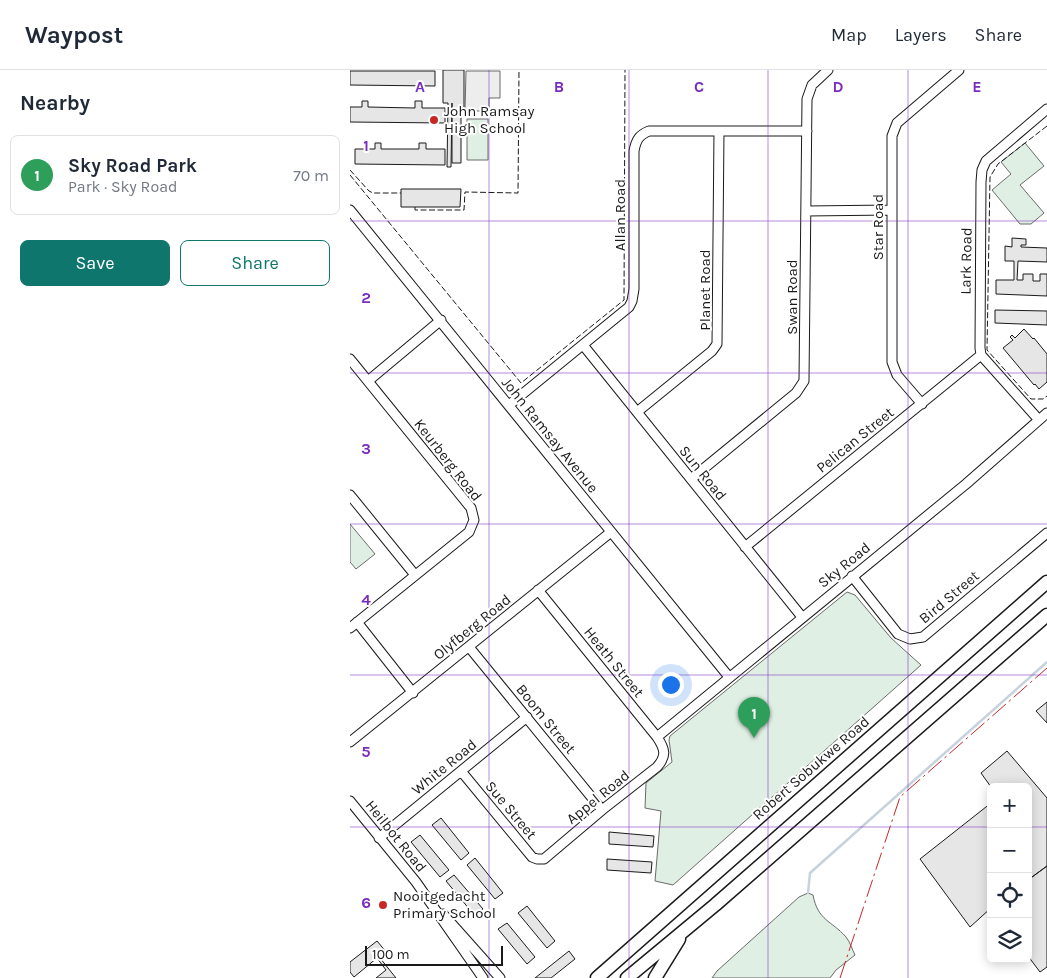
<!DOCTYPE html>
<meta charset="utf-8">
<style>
:root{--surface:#fff;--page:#f6f6f7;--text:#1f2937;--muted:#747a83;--line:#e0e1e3;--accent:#0f766e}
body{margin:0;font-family:Karla,sans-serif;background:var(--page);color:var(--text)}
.controls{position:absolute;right:15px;bottom:15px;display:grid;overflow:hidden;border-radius:8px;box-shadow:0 2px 12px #0003}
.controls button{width:45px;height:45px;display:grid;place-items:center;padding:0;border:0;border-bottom:1px solid var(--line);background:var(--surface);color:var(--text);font:25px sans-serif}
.scale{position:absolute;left:15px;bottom:12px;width:138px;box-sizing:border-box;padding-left:5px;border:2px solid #1a1a1a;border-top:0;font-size:14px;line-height:18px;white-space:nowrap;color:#1a1a1a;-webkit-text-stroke:4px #fff;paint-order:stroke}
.you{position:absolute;left:320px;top:614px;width:18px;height:18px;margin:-12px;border:4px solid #fff;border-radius:50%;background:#1a73e8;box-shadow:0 0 0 8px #1a73e833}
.badge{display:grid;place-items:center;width:32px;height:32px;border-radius:50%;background:var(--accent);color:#fff;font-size:16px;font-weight:700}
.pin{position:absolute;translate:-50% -41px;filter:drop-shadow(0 1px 2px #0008)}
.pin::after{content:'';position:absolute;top:26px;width:18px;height:15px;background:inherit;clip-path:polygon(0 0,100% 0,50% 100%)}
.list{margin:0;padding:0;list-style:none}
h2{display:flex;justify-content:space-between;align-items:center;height:65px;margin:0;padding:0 20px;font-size:21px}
h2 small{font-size:16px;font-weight:400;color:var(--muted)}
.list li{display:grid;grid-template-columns:32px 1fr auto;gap:15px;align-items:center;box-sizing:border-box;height:80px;margin:0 10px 10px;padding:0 10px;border:1px solid var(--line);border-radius:8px}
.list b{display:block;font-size:19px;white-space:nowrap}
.list p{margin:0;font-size:16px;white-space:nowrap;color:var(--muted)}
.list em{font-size:16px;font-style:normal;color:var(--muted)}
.actions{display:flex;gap:10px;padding:15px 20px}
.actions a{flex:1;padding:11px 0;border:1px solid var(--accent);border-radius:8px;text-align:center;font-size:18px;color:var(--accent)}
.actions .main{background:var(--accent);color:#fff}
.icon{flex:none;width:28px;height:28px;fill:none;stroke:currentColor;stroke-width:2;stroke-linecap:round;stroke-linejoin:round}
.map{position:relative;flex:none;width:697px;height:908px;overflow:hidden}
header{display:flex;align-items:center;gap:30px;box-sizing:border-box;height:70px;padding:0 25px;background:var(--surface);border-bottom:1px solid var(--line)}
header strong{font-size:24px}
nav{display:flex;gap:28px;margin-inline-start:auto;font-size:18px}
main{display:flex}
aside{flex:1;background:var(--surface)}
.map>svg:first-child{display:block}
.green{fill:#e0efe3;stroke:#6a6a6a}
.parking{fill:#ededed;stroke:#6a6a6a}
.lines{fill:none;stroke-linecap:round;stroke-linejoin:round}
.stream{stroke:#c6d2dc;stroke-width:2.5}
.building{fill:#e6e6e6;stroke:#1a1a1a}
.street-casing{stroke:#1a1a1a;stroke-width:11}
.primary-casing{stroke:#1a1a1a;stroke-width:15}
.street{stroke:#fff;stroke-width:9}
.primary{stroke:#fff;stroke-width:12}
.fence{stroke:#1a1a1a;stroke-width:1;stroke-dasharray:6 2.5;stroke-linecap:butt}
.power{stroke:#c62828;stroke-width:1;stroke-dasharray:18 4 2.5 4;stroke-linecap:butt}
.grid{fill:none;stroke:#7b2cbf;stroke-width:1;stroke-opacity:0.55}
.poi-dot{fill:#c62828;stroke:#fff;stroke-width:2}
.labels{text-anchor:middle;stroke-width:4;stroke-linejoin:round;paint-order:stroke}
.poi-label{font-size:15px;fill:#1a1a1a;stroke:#fff;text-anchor:start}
.street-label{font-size:15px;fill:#1a1a1a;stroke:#fff}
.grid-label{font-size:16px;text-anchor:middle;font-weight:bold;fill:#7b2cbf;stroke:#fff;stroke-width:4;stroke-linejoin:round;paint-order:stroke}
</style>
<header>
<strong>Waypost</strong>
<nav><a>Map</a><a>Layers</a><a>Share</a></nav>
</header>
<main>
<aside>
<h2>Nearby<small></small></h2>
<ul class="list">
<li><span class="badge" style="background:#2e9e5b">1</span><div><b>Sky Road Park</b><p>Park · Sky Road</p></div><em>70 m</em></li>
</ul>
<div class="actions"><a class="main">Save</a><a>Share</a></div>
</aside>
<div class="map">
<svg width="697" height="908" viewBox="0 0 697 908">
<rect width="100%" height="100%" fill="#fff"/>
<path class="green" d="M117 49H138V90H117Z
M675 73 694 96 670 115 694 143 681 154H670L642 120 661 104 651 92Z
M0 454 25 484 6 499 0 492Z
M497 522 505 525 541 568 571 595 323 815 305 811 311 741 295 738 296 713 322 692 319 670 320 666Z
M458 823 463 825C468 851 481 850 496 867 500 872 502 879 505 885L486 900 480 908H362L367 901 449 827Z"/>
<path class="parking" d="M116 1H150V28H139V41H115Z"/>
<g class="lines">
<path class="stream" d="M458 823 460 803 697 592"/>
</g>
<path class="building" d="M93 0H114V40H111V93H102V33L101 97H97L98 33H93Z
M0 1H85V16L0 15Z
M12 31H18V37L65 38V31H72V38H95V53L0 52V37H12Z
M25 73H31V79H69V73H76V79H95V95L5 94V79H25Z
M51 119H111L110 137H51Z
M662 168 676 169V175H671V177L697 178V192L668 191 667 210H673V204H683V211H690V204H697V226L646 224V210H664V191H655V176L662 177Z
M645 240 697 241V255L645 253Z
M674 259 683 269 684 268 697 284V312L689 319 685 314 684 315 653 278 663 270 660 267 662 265 665 268Z
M697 632V653L686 641Z
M657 681 697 728V796L678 810V717H641L631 703Z
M641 733V838L620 857 570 789Z
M91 748 119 783 111 790 82 755Z
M259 762 304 766 303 777 259 774Z
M70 765 99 800 90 807 61 772Z
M125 788 153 823 145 829 117 795Z
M257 789 302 792 301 803 257 800Z
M697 796V897L690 902 678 886V810Z
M104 805 133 839 125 846 96 811Z
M177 836 205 871 197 878 168 843Z
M157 853 185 887 177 894 148 859Z
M27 871 37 883 30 888 46 908H26L36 900 27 888 4 907 0 902V892Z
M219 881 225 889 201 908H185Z"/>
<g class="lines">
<g class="street-casing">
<path id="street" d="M0 140 379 607
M456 141 542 140
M233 275 452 547
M0 289 121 438 124 450 119 462 0 558
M18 311 91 250
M572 334 547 305 542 292V66L547 53 609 0
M159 335 279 237 282 231 284 219V81C286 70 289 65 299 61H457
M287 342 362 281 367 274 369 61
M689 350 631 285 630 278 631 112 632 100 636 91 697 39
M341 409 446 323 454 311 457 29 462 15 478 0
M0 425 65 505
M395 477 631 285
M502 506 548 564 560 569 573 567 697 463
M7 552 63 623
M119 577 252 740
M307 667 616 414 697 343
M0 672 261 462
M111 701 182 787 187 789H194L252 740 307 697C317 686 315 679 307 667L188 520
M0 731 66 812 133 908
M29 768 177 647
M93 844 150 908"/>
</g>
<g class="primary-casing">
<path id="primary" d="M247 908 697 512
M277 908 365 835 697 545
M305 908 329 869"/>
</g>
<use href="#street" class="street"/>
<use href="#primary" class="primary"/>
<path class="fence" d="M697 56 648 94 640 107 637 280 681 329H693L697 326
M0 100 19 121 23 123H51
M0 105 171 313 274 230 275 0
M65 137V140H114L115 122 168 123 169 0"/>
<path class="power" d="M490 908 550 727 697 598"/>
</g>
<path class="grid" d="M139 0V908M279 0V908M418 0V908M558 0V908M0 151H697M0 303H697M0 454H697M0 605H697M0 757H641M678 757H697"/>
<g class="poi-dot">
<circle cx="84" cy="50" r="5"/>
<circle cx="33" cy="835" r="5"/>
</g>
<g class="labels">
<g class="poi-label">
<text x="94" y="46">John Ramsay<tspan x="94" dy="17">High School</tspan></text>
<text x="43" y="831">Nooitgedacht<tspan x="43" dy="17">Primary School</tspan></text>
</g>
<g class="street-label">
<text transform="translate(270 145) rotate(-90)" y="5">Allan Road</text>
<text transform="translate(528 157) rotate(-90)" y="5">Star Road</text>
<text transform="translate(616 191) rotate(-89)" y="5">Lark Road</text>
<text transform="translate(355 220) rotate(-90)" y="5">Planet Road</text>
<text transform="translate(442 227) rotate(-90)" y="5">Swan Road</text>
<text transform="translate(200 365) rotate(51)" y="5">John Ramsay Avenue</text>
<text transform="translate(505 370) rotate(-39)" y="5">Pelican Street</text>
<text transform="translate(98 390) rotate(52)" y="5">Keurberg Road</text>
<text transform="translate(353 403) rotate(51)" y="5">Sun Road</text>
<text transform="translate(494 495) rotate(-39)" y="5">Sky Road</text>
<text transform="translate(599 527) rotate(-40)" y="5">Bird Street</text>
<text transform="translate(122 557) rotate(-39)" y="5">Olyfberg Road</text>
<text transform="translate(264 592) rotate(51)" y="5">Heath Street</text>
<text transform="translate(196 649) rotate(51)" y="5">Boom Street</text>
<text transform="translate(94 697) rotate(-39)" y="5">White Road</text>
<text transform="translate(461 698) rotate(-41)" y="5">Robert Sobukwe Road</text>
<text transform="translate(248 727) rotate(-39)" y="5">Appel Road</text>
<text transform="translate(161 740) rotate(50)" y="5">Sue Street</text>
<text transform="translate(46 766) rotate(51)" y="5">Heilbot Road</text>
</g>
</g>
<g class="grid-label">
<text x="70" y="22">A</text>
<text x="209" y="22">B</text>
<text x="349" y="22">C</text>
<text x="488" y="22">D</text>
<text x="627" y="22">E</text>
<text x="16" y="81">1</text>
<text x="16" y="233">2</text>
<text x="16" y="384">3</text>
<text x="16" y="535">4</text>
<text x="16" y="687">5</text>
<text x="16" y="838">6</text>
</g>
</svg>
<div class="controls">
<button>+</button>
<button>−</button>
<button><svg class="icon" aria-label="locate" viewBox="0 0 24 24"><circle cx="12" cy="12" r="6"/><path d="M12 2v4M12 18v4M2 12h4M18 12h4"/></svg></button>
<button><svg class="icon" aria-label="layers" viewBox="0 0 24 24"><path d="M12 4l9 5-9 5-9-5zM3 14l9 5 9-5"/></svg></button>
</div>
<div class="scale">100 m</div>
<div class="you"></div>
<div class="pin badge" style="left:404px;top:668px;background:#2e9e5b">1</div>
</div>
</main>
